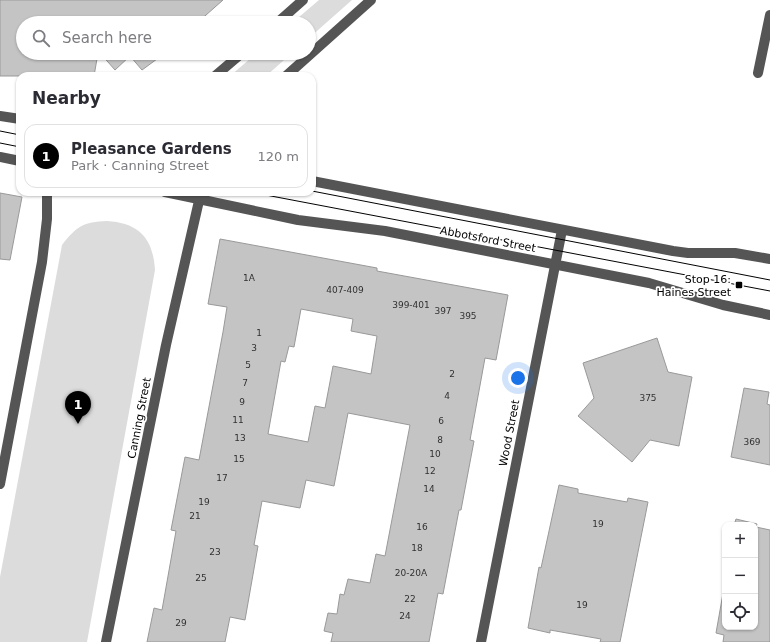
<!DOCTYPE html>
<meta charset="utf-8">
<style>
:root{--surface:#fff;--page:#f2f2f3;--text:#2b2b33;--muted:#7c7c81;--line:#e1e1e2;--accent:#000}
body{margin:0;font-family:"DejaVu Sans",sans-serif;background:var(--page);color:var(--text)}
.controls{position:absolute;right:12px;bottom:12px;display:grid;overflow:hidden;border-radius:8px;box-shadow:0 1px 3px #0004}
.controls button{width:36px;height:36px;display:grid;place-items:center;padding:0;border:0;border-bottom:1px solid var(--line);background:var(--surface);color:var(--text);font:20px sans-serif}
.you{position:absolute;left:518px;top:378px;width:14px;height:14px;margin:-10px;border:3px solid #fff;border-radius:50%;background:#1a73e8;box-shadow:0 0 0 6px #1a73e833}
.badge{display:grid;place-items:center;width:26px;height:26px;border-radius:50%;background:var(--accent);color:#fff;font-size:13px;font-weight:700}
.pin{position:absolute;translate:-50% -33px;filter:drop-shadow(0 1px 2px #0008)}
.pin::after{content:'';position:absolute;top:21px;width:14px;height:12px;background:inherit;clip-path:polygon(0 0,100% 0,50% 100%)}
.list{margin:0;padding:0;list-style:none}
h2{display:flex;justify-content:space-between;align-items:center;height:52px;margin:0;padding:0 16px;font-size:17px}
h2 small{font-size:13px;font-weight:400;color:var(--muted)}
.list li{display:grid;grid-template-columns:26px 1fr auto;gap:12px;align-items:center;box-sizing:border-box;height:64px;margin:0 8px 8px;padding:0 8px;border:1px solid var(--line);border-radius:12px}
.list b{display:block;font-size:15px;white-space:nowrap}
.list p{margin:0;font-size:13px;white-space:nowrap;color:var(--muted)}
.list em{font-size:13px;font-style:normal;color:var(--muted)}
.icon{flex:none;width:22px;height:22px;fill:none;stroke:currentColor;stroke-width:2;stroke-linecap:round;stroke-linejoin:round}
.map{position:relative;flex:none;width:770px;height:642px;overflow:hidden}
.search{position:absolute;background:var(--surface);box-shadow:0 1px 3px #0004;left:16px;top:16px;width:300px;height:44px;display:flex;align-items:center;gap:10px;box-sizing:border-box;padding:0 14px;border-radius:22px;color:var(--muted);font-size:15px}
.panel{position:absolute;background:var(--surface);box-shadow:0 1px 3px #0004;left:16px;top:72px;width:300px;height:124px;border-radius:12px}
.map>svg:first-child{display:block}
.green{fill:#dcdcdc}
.building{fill:#c4c4c4;stroke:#999;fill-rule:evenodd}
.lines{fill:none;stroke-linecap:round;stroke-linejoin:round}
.minor{stroke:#555;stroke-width:10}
.tram{stroke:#000;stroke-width:1}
.poi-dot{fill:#000;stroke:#fff;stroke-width:1.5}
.labels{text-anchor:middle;stroke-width:3.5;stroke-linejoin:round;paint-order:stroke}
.number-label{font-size:9px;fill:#313131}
.street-label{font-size:11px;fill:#000;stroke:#fff}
.poi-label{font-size:11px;fill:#000;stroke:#fff;text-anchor:end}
</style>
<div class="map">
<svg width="770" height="642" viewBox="0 0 770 642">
<rect width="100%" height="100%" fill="#fff"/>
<path class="green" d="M319 0H352L309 38V23H292Z
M257 53H292L266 76H230Z
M107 221C139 223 153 238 155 270L87 642H0V577L62 245C77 226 83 222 107 221Z"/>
<path class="building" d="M0 0H223L197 23H23V53H98L94 76H0Z
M100 53H161L156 57 157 59 142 70 130 56 115 70Z
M0 193 22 197 10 260 0 259Z
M220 239 377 268V271L508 295 496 360 485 358 470 440 474 441 461 510H459L443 594 438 593 429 642H331L333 633 324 631 328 613 337 614 340 594 344 595 348 579 370 583 376 554 385 556 410 425 348 413 334 486 306 480 300 508 262 501 254 545 258 546 245 620 230 617 225 642H147L154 608 162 610 176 531 171 530 185 457 199 460 223 332 227 307 208 304ZM301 309 353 319 351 331 377 336 371 374 333 366 325 408 315 406 308 442 268 434 281 361 285 362 289 346 294 347Z
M657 338 668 372 692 377 679 446 650 440 632 462 578 416 594 398 583 363Z
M744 388 769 392 767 404 770 405V465L731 457Z
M559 485 578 489V493L627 502 628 498 648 502 620 642H600L601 639 550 630V633L528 628 539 567 541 568Z
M736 519 757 524 756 527 770 530V642H723L724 635 716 633 725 582V627H755V525H734Z"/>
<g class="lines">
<path class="minor" d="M277 23 303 0
M758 73 770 15
M215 76 242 53
M286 76 371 0
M0 116 20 119
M0 157 20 161
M312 181 673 251 688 253H735L770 259
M165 192 298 220 385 231 649 283 723 305 770 315
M0 484 42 262 47 219V192
M106 642 166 345 201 192
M481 642 562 230"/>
<path class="tram" d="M0 131 20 135
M0 143 20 147
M312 191 770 280
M250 192 770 291"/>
</g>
<rect class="poi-dot" x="735" y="281" width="8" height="8" rx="2"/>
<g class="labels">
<g class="number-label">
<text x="249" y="281">1A</text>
<text x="345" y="293">407-409</text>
<text x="411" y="308">399-401</text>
<text x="443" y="314">397</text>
<text x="468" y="319">395</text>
<text x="259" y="336">1</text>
<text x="254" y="351">3</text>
<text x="248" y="368">5</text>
<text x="452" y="377">2</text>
<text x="245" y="386">7</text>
<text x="447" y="399">4</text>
<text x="648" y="401">375</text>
<text x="242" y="405">9</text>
<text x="238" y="423">11</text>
<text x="441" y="424">6</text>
<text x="240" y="441">13</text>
<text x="440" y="443">8</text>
<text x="752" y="445">369</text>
<text x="435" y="457">10</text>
<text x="239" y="462">15</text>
<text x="430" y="474">12</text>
<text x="222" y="481">17</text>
<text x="429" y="492">14</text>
<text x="204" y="505">19</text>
<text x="195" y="519">21</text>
<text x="598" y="527">19</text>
<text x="422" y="530">16</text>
<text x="417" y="551">18</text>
<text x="215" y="555">23</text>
<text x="411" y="576">20-20A</text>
<text x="201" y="581">25</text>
<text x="410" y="602">22</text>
<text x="582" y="608">19</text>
<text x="405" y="619">24</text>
<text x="181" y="626">29</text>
</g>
<g class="street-label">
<text transform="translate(488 239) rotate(11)" y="4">Abbotsford Street</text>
<text transform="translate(139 418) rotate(-79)" y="4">Canning Street</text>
<text transform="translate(509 433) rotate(-79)" y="4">Wood Street</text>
</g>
<g class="poi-label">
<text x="731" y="283">Stop 16:<tspan x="731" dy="13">Haines Street</tspan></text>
</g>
</g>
</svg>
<div class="controls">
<button>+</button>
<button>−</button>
<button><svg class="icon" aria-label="locate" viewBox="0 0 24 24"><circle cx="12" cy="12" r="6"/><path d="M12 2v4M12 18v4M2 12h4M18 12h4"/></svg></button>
</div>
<div class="you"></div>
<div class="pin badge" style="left:78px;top:424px">1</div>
<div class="search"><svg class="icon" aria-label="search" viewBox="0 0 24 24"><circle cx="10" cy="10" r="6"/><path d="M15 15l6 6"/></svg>Search here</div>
<section class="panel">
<h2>Nearby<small></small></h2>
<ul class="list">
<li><span class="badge">1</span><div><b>Pleasance Gardens</b><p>Park · Canning Street</p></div><em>120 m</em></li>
</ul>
</section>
</div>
